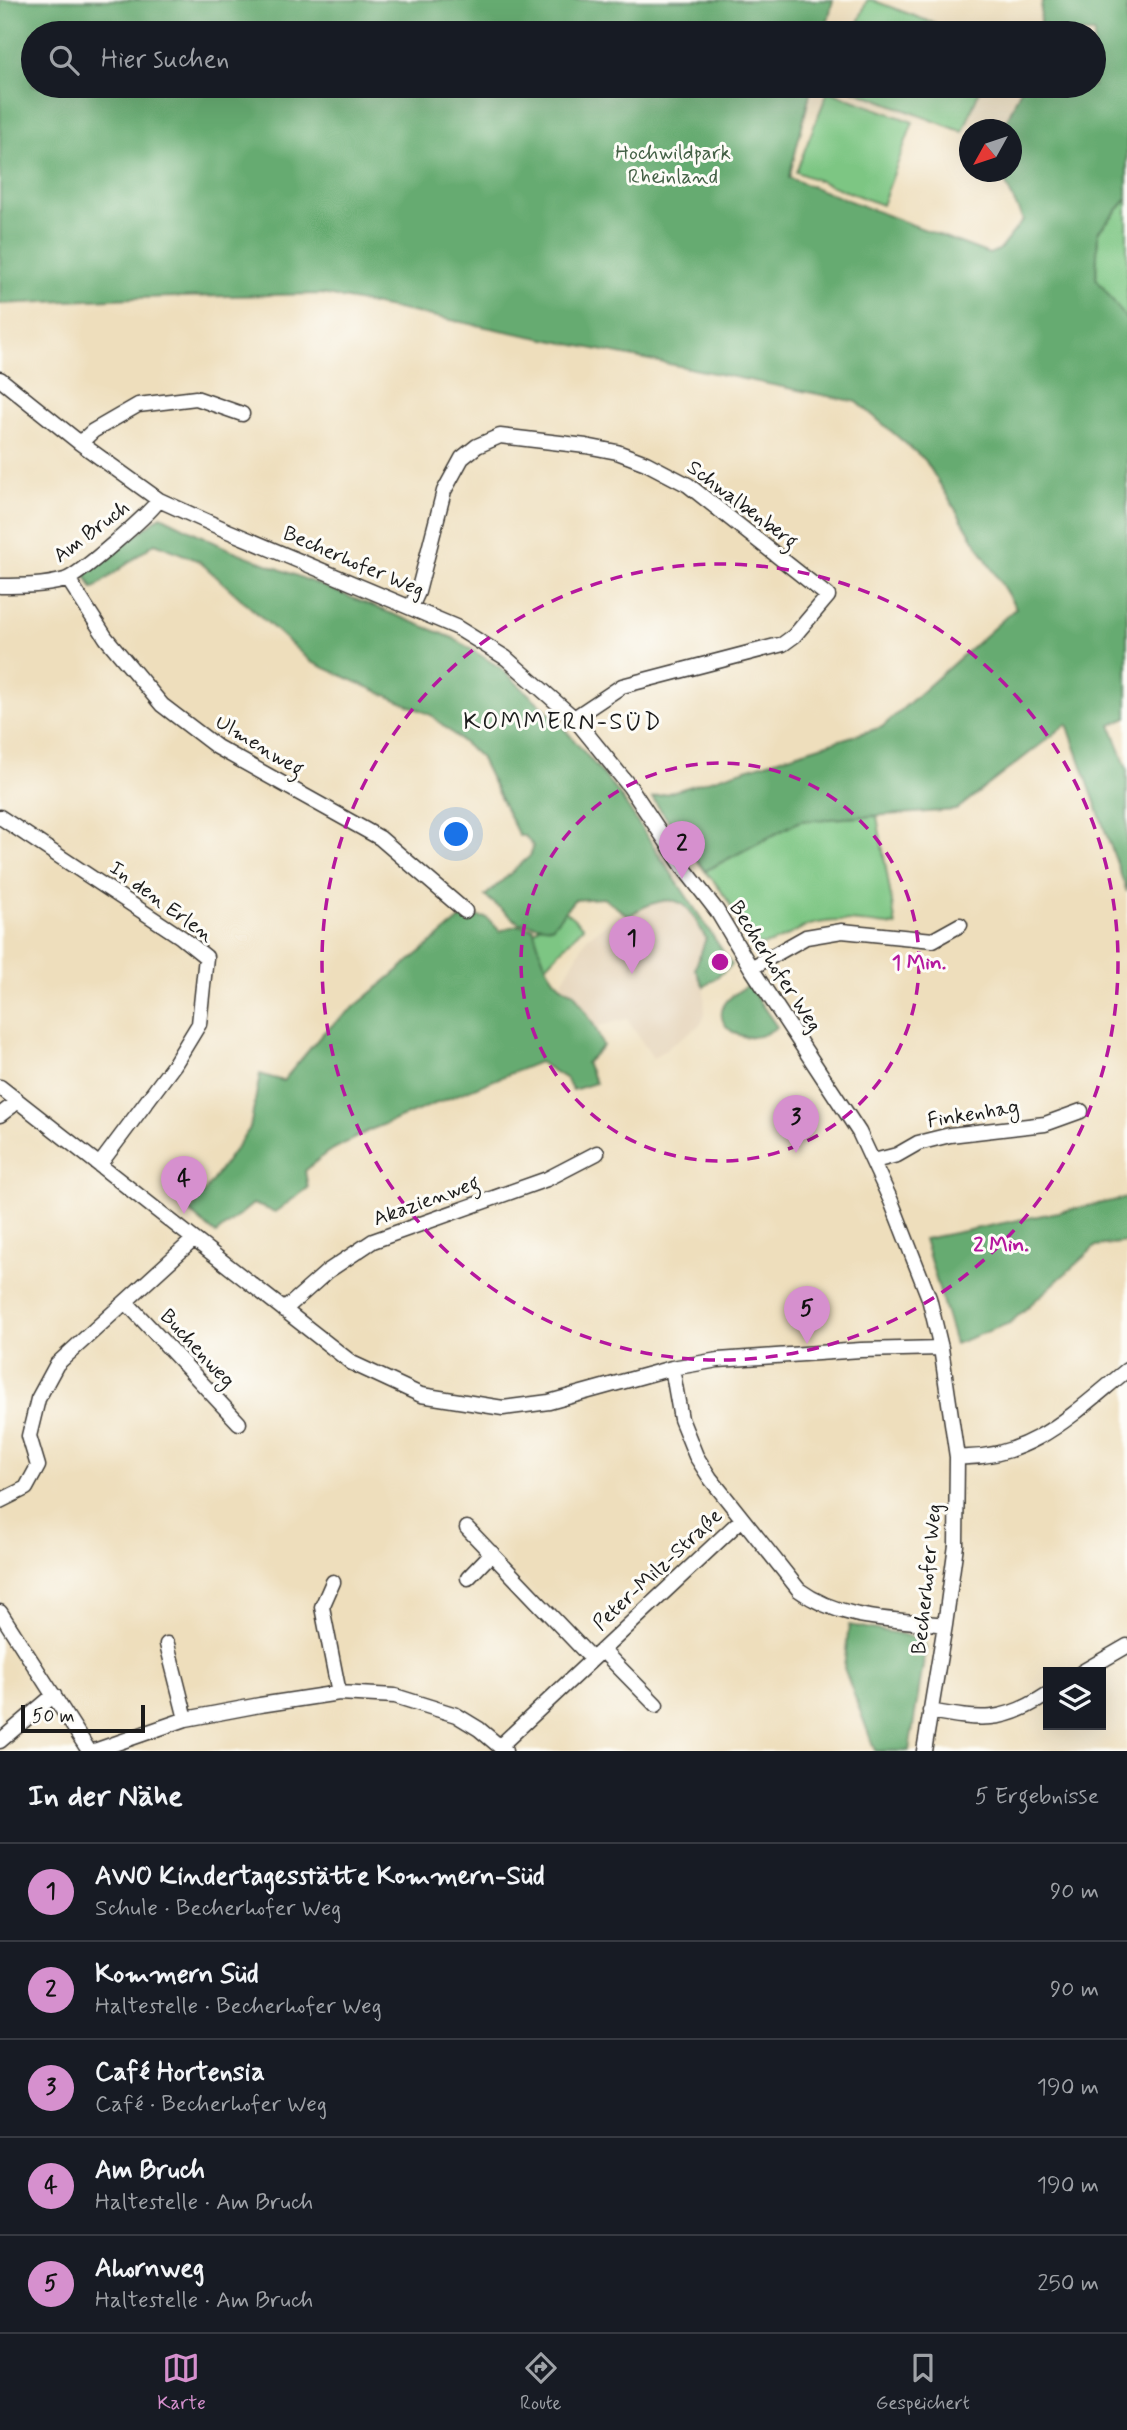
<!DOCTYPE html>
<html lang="de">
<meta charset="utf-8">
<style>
:root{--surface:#171b24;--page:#242831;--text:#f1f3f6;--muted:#9ea1a6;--line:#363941;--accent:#d690ce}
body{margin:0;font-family:Mynerve,sans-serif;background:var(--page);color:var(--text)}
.controls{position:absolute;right:21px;bottom:21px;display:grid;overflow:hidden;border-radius:0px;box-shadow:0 7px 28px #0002}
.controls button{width:63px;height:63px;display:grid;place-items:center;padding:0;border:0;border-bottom:2px solid var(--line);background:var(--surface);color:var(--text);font:35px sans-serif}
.compass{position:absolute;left:959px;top:119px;width:63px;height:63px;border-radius:50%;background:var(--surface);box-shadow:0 7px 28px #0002;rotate:230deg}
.scale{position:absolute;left:21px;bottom:18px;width:124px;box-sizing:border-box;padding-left:7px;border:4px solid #1c1c1c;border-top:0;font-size:19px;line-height:24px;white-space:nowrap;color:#1c1c1c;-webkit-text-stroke:5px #fdfcf7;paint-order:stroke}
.you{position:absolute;left:457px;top:835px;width:24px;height:24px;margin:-18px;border:5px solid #fff;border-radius:50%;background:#1a73e8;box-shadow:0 0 0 10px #1a73e833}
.badge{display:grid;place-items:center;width:46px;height:46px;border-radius:50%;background:var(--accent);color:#111;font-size:23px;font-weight:700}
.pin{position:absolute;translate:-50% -58px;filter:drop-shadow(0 2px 4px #0008)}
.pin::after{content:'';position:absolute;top:37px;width:24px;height:21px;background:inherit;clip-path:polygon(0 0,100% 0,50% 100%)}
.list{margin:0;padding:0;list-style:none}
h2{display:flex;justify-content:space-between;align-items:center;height:91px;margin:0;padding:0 28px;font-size:30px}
h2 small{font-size:23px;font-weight:400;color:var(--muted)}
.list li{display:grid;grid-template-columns:46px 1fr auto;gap:21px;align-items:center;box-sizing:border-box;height:98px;padding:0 28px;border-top:2px solid var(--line)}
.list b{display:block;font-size:26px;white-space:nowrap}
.list p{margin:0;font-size:23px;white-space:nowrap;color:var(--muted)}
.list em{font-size:23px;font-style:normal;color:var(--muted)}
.icon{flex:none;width:38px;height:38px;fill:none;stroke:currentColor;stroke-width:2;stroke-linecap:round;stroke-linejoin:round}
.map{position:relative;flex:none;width:1127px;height:1751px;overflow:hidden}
.search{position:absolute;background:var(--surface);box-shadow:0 7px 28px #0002;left:21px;right:21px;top:21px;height:77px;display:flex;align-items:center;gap:18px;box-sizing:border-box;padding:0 24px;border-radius:38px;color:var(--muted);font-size:26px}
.sheet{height:581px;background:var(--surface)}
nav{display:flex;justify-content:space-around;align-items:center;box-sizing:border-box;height:98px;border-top:2px solid var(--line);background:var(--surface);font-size:19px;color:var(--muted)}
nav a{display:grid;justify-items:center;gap:4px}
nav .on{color:var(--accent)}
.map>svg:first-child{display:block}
.built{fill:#e3d0b4}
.green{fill:#7dc683;stroke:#4c7150;stroke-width:2}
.forest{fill:#66ab71;stroke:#416446;stroke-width:2}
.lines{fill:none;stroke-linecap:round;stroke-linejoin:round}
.street-casing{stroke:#3c3934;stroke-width:17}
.street{stroke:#fff;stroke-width:14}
.ring{fill:none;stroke:#b5179e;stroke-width:3.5;stroke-dasharray:12 9}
.labels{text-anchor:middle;stroke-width:6;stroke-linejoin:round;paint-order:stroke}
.park-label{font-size:21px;fill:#436045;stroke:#fdfcf7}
.street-label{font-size:21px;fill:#1c1c1c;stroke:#fdfcf7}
.quarter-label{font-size:24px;letter-spacing:2px;fill:#1c1c1c;stroke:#fdfcf7}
.centre{fill:#b5179e;stroke:#fdfcf7;stroke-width:3.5}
.ring-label{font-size:21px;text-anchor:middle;font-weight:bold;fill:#b5179e;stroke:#fdfcf7;stroke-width:6;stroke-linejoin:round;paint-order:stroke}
</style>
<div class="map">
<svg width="1127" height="1751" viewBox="0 0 1127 1751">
<rect width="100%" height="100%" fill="#fdfcf7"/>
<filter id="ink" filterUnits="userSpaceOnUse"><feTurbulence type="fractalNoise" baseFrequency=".0143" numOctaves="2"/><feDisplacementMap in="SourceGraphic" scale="14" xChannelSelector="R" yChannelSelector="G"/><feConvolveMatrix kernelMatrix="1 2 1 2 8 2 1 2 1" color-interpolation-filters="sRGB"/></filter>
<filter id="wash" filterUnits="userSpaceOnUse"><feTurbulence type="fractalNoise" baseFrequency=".00686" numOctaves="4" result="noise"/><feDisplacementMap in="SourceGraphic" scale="28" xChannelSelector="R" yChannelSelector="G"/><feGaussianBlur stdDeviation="1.57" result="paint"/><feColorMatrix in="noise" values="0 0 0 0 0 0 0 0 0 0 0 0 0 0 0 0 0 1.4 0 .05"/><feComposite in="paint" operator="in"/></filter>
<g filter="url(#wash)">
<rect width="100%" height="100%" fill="#eedebc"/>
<path class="built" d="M682 897 706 938 695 969 704 987 705 1015 701 1024 653 1058 627 1019 595 1027 574 993 562 989 563 980 587 938 639 900Z"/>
<path class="green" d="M867 0H872L960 33H854Z
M843 86H981L963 132Z
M828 91 913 122 882 205 796 172Z
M1127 199V320L1096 278 1098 232Z
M877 816 896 926C867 923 838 917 810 925 792 930 764 956 747 939 739 930 738 919 733 910 726 896 715 882 705 871L800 821Z
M559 905 583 927 545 967 522 945Z"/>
<path class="forest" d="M0 0H833L825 33H33V86H812L789 178 989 254 999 250 1023 220 1000 172H1012V130L1003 129 1022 86H1094V33H1039L1042 0H1127V199L1098 232 1096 278 1127 320V718L1111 725 1127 769V892L1067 724 956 810 800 821 705 871 652 798 882 727 1016 608 925 460 857 402 322 294 134 298 0 304Z
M161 516 224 547 453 638 499 667 557 720 617 791 732 965 704 987 695 969 706 938C700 929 695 918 689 910 674 891 644 905 629 916L603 898 574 900 552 927 519 923 485 896 530 856 533 846 525 836H519L480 757 431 715 311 662 199 561 155 543 93 589 85 574Z
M465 915 487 918 500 931 517 925 533 928C541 953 547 984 574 993L595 1027 603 1046 586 1063 596 1083 573 1090 566 1079 539 1062 370 1130 326 1153 305 1171 308 1188 275 1212 253 1204 216 1234 190 1212 250 1128 260 1074 283 1081 323 1033Z
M748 985 777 1027C769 1032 762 1037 752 1037 732 1038 713 1020 726 1002 732 994 741 990 748 985Z
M1127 1198V1242L1096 1246 1010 1323 955 1344 924 1239Z
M849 1625 901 1634 922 1640 926 1647 909 1751H875L844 1668Z"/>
</g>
<g filter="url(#ink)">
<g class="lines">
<g class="street-casing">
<path id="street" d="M0 379 80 443 159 500 228 531 456 627 506 658 574 718 630 787 686 871 717 911 751 968 859 1132 891 1201 929 1298 941 1348 957 1457 956 1545 945 1625 924 1751
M80 443 93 431 138 405 196 398 242 414
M68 579 106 638 162 705 217 747 380 838 465 911
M0 586C21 586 44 586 65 580 80 575 148 515 159 500
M411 607 418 592 444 491 462 458 477 446 500 436 586 446 617 452 646 463 688 485 828 596 794 636 783 644 622 686 574 718
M0 817 181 937 206 957 199 1024 174 1065 100 1164
M751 968 806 937 842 931 933 940 960 925
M0 1087 352 1363 421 1395 503 1408 549 1402 672 1368 718 1360 861 1350 941 1348
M0 1115 17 1102
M874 1161 897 1155 918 1143 950 1135 1045 1124 1081 1111
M126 1302 239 1423
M284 1310 328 1271 373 1241 547 1179 597 1153
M672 1368 681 1419 696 1456 710 1478 799 1590C841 1621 896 1619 945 1625
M957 1457C1029 1461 1075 1412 1127 1370
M0 1501 26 1488 38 1466 29 1436 38 1399 57 1364 193 1240
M467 1528 592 1659
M468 1578 492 1553
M333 1582 322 1607 339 1693
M0 1612 89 1751
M167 1644 186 1719
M602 1650 656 1705
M1082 1672 1127 1646
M930 1711C980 1720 1003 1724 1048 1694
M0 1741 54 1695
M500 1746 742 1519
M94 1751 186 1719 260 1705 339 1693 395 1696 456 1715 479 1729 505 1751"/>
</g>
<use href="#street" class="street"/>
</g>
</g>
<g class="ring">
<circle cx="720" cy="962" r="199"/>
<circle cx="720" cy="962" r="398"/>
</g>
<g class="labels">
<g class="park-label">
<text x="673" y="159">Hochwildpark<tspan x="673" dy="24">Rheinland</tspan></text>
</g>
<g class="street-label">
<text transform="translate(743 504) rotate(37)" y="7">Schwalbenberg</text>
<text transform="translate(91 531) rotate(-37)" y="7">Am Bruch</text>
<text transform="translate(354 561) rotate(23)" y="7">Becherhofer Weg</text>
<text transform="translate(260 745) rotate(31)" y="7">Ulmenweg</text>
<text transform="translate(162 901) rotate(36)" y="7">In den Erlen</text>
<text transform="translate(776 966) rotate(57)" y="7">Becherhofer Weg</text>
<text transform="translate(973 1113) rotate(-9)" y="7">Finkenhag</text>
<text transform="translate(426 1200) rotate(-20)" y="7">Akazienweg</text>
<text transform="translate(198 1348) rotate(47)" y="7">Buchenweg</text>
<text transform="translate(657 1569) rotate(-43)" y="7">Peter-Milz-Straße</text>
<text transform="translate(926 1579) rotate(-84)" y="7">Becherhofer Weg</text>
</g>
<g class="quarter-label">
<text x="563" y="729">KOMMERN-SÜD</text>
</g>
</g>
<circle cx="720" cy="962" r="10" class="centre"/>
<g class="ring-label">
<text x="919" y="969">1 Min.</text>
<text x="1001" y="1251">2 Min.</text>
</g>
</svg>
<div class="controls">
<button><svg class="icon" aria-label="layers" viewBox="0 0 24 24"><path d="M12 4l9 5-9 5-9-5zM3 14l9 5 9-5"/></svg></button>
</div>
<svg class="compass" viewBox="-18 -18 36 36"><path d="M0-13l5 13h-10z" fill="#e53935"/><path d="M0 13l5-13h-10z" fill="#9ea1a6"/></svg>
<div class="scale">50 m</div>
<div class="you"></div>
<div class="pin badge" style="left:632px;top:974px">1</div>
<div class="pin badge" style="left:682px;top:879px">2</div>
<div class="pin badge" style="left:796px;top:1153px">3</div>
<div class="pin badge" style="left:184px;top:1214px">4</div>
<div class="pin badge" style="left:807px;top:1344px">5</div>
<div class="search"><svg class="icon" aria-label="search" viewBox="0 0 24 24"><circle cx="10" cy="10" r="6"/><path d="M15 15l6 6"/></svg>Hier suchen</div>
</div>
<section class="sheet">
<h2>In der Nähe<small>5 Ergebnisse</small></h2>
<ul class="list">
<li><span class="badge">1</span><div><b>AWO Kindertagesstätte Kommern-Süd</b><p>Schule · Becherhofer Weg</p></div><em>90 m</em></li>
<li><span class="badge">2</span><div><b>Kommern Süd</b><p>Haltestelle · Becherhofer Weg</p></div><em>90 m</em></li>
<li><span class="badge">3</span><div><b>Café Hortensia</b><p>Café · Becherhofer Weg</p></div><em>190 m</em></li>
<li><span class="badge">4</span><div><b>Am Bruch</b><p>Haltestelle · Am Bruch</p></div><em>190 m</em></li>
<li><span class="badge">5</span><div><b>Ahornweg</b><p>Haltestelle · Am Bruch</p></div><em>250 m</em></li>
</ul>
</section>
<nav>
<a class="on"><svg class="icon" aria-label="map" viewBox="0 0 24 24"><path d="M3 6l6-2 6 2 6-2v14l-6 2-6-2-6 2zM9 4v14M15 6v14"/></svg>Karte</a>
<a><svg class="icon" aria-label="directions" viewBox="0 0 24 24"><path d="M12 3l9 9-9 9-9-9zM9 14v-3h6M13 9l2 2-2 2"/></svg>Route</a>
<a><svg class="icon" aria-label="saved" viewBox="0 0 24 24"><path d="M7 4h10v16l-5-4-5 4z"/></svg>Gespeichert</a>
</nav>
